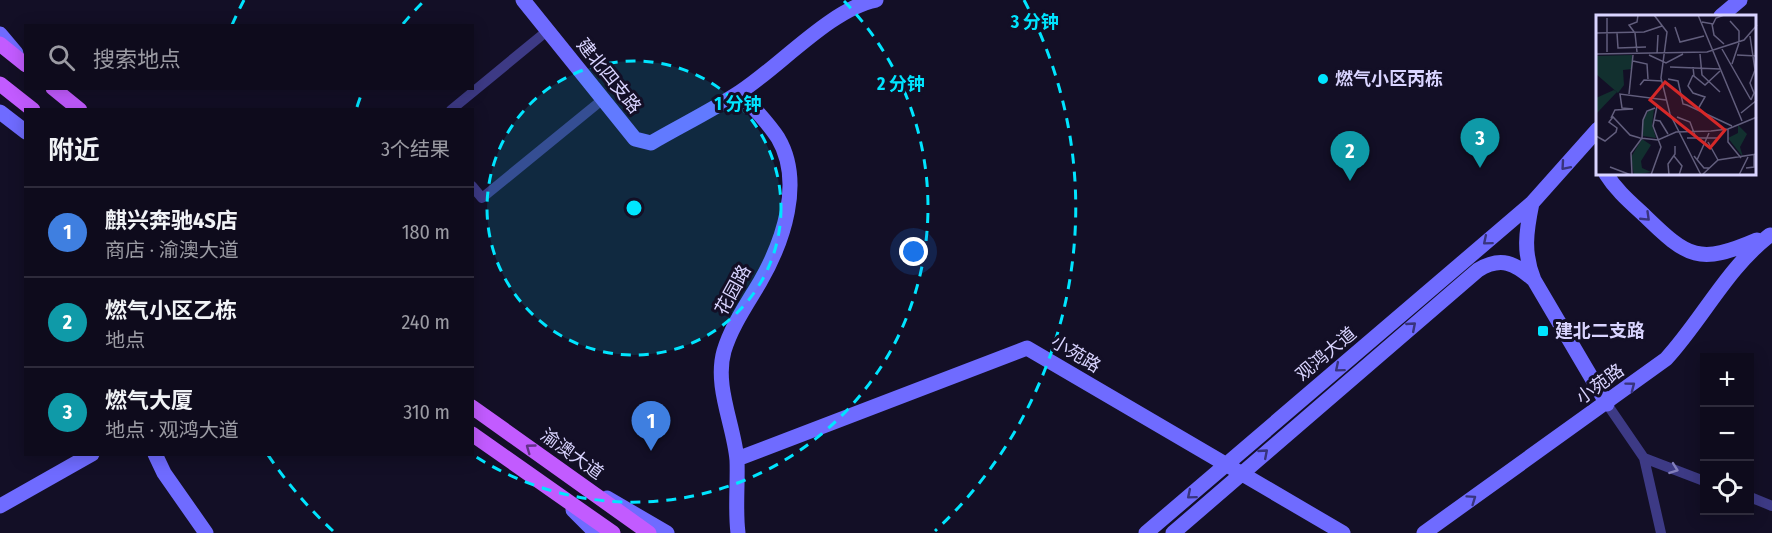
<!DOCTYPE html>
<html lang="zh">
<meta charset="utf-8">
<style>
:root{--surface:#0e0b1c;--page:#1c1929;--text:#f1f3f6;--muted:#9b9ba3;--line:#2e2b3b;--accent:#7c3aed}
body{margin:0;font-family:"Fira Sans Condensed","Noto Sans SC",sans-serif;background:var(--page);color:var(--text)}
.controls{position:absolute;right:18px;bottom:18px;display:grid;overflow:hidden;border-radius:0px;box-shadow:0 3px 15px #0003}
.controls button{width:54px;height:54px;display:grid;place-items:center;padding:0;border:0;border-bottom:2px solid var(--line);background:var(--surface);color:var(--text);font:30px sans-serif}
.you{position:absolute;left:914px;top:252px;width:21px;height:21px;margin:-15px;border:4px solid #fff;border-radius:50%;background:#1a73e8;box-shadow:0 0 0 9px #1a73e833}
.badge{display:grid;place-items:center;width:39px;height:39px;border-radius:50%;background:var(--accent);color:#fff;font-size:20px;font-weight:700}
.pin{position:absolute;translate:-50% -50px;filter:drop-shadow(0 2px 3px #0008)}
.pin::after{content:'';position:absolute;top:32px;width:21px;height:18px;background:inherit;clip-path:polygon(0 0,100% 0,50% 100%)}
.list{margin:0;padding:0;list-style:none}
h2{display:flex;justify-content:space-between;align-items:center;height:78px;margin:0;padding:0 24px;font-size:26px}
h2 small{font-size:20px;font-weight:400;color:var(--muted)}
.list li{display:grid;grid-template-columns:39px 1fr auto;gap:18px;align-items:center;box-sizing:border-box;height:90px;padding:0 24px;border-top:2px solid var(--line)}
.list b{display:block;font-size:22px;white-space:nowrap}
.list p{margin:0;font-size:20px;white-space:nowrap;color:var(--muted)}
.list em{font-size:20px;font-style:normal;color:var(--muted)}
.icon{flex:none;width:33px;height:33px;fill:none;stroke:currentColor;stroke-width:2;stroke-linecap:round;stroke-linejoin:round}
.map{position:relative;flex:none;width:1772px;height:533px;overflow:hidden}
.search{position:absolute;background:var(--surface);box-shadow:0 3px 15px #0003;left:24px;top:24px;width:450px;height:66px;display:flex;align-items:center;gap:15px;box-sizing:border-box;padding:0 21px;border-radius:0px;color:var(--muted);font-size:22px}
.panel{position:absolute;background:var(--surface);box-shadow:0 3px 15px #0003;left:24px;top:108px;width:450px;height:348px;border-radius:0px}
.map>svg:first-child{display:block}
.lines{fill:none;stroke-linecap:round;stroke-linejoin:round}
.street{stroke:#3d3a85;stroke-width:10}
.secondary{stroke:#6f6bff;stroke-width:15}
.primary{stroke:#c25bff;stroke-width:15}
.oneway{stroke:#38347d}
.oneway2{stroke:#623188}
.oneway3{stroke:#837fbc}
.ring{fill:none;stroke:#00e5ff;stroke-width:3;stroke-dasharray:10 8}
.poi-dot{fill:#00e5ff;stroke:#130f26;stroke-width:2}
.labels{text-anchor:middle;stroke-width:6;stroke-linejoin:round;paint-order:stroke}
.street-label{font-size:18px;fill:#d9d4ff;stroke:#130f26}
.poi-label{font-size:18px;font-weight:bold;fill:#d9d4ff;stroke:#130f26;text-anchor:start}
.inset-road{fill:none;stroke:#625e7d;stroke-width:1.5}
.view{fill:#d62828;fill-opacity:0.15;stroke:#d62828;stroke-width:3}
.inset-edge{fill:none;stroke:#d9d4ff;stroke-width:3}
.centre{fill:#00e5ff;stroke:#130f26;stroke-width:3}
.ring-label{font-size:18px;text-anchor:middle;font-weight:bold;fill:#00e5ff;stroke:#130f26;stroke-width:6;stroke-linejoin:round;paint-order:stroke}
</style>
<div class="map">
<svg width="1772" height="533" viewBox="0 0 1772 533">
<rect width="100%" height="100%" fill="#130f26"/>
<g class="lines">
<path class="street" d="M451 110 547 31
M472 186 482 198 602 100
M1607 404 1644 458 1661 533
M1644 458 1704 481
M1750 497 1772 506"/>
<path class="secondary" d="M523 0 635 139 651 143C680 126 711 111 740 92 779 67 832 8 876 0
M1721 16 1740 0
M0 34 16 53
M0 112 26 132
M1606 174C1616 190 1630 202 1644 215 1688 258 1699 265 1757 240
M1532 203C1526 232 1523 253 1534 280L1607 404
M155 454 164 473 206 533
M737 459 1027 348 1343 533
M607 498 667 533
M0 506 92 454
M573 510 596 533
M738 533C735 509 738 484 737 460 734 425 714 386 724 351 731 327 747 304 760 282 783 242 804 182 778 138 768 122 752 107 740 92
M1146 533 1532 203 1598 129
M1173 533 1478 270C1501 256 1515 263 1534 280
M1424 533 1666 359C1702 320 1727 268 1770 235"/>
<path class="primary" d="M0 44 26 65
M0 84 33 110
M53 88 80 110
M472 407 649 533
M472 434 613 533"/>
</g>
<defs><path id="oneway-chevron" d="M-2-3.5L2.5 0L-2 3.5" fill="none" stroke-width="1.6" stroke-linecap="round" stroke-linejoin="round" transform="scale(1.5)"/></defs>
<g class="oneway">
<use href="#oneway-chevron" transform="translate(1565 166) rotate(131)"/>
<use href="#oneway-chevron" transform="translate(1646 217) rotate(44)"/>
<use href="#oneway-chevron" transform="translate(1487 241) rotate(140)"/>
<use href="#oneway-chevron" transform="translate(1412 326) rotate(-41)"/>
<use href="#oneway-chevron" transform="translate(1339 368) rotate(140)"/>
<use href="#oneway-chevron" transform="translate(1631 386) rotate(-37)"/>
<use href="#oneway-chevron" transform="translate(1264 453) rotate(-41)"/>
<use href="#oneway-chevron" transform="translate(1191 495) rotate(140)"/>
<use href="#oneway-chevron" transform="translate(1472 499) rotate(-35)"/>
</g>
<use class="oneway2" href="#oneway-chevron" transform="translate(530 448) rotate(-144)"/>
<use class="oneway3" href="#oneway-chevron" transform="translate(1674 469) rotate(20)"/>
<circle cx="634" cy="208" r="147" fill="#00e5ff" fill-opacity=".12"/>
<g class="ring">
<circle cx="634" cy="208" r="147"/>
<path d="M357 107A295 295 0 0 1 363 90M403 24A295 295 0 0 1 424 1M844 1A295 295 0 0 1 473 455"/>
<path d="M333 531A442 442 0 0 1 268 455M232 25A442 442 0 0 1 244 0M1024 0A442 442 0 0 1 935 531"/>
</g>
<g class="poi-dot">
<circle cx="1323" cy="79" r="6"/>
<rect x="1537" y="325" width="12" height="12" rx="3"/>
</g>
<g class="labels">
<g class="street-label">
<text transform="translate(609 76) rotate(51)" y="6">建北四支路</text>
<text transform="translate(733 290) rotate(-61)" y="6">花园路</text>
<text transform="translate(1076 354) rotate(31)" y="6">小苑路</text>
<text transform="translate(1326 354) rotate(-40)" y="6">观鸿大道</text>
<text transform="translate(1600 384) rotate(-36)" y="6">小苑路</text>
<text transform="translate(572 454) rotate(36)" y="6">渝澳大道</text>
</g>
<g class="poi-label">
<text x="1335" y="85">燃气小区丙栋</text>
<text x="1555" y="337">建北二支路</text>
</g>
</g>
<g transform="translate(1596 15)">
<rect width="160" height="160" fill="#130f26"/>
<path d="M36 40V54L27 55 28 70 22 78 0 59V41ZM58 94 56 110 60 123 47 121V105L53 95ZM142 110 151 119 144 132 147 142 132 123 142 118ZM46 124 55 130 45 146 46 153 55 157 38 160 35 142Z" fill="#12302f"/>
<path d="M18 75 21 77 0 99V83Z" fill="#12302f"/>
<path class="inset-road" d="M58 0 71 17 65 63 74 99 105 160M102 0 146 106M11 3V37M134 6 143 16V26M106 7 117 9 120 3 128 0M116 9 118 20 128 29M79 12 84 27 108 21M0 18 48 17 66 11M21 18 22 33 50 32M154 21 159 55 154 68 158 78 155 85M126 34 155 85M41 37 39 18 33 10 41 7 42 0M0 39 111 37 148 25 161 10M61 39 62 20M104 39 106 60 124 77M53 40 70 48 87 39M141 40 161 41M37 46 51 49 52 64M136 49 143 28M74 52 124 54M97 52 98 61 109 70 124 56M97 60 92 71 97 78 109 82 102 94M72 64 82 66 87 89 91 90M44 70 48 65 66 66M33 79 37 40M91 90 136 111M145 98 161 85M81 102 94 107 100 123M15 103 19 95 37 94 26 93 24 79 70 85M58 105 64 106 72 119M132 114V127L145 143M115 116 132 114 161 102M0 121 9 126 20 117 21 113 13 107 17 102 34 120 44 123 62 125 80 117 115 116M91 123H122M112 127 122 145M78 141 86 151 83 160M98 141 108 153H114M101 145 113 118M14 152 35 160M150 153 158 152V140M36 159 35 138 46 123 47 105 51 96 59 93M55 160 65 132 57 111 61 91M73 160 72 149 79 139V131M106 160 122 145 161 139M143 160 152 142"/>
<path class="view" d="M69 67 129 115 114 133 54 85Z"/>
<rect width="160" height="160" class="inset-edge"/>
</g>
<circle cx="634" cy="208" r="9" class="centre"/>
<g class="ring-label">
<text x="1035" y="28">3 分钟</text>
<text x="901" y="90">2 分钟</text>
<text x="738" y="110">1 分钟</text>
</g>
</svg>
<div class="controls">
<button>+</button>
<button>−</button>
<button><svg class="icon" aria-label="locate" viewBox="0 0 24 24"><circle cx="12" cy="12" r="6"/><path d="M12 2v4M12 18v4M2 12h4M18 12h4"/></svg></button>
</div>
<div class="you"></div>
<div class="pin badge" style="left:651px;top:451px;background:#3f7fe0">1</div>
<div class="pin badge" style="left:1350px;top:181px;background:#0f9aa8">2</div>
<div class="pin badge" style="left:1480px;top:168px;background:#0f9aa8">3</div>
<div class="search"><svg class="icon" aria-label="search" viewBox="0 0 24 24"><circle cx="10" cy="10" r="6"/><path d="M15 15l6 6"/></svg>搜索地点</div>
<section class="panel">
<h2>附近<small>3个结果</small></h2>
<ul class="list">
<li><span class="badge" style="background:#3f7fe0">1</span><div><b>麒兴奔驰4S店</b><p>商店 · 渝澳大道</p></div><em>180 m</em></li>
<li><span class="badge" style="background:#0f9aa8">2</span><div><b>燃气小区乙栋</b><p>地点</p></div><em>240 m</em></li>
<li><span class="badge" style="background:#0f9aa8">3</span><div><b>燃气大厦</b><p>地点 · 观鸿大道</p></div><em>310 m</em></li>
</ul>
</section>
</div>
